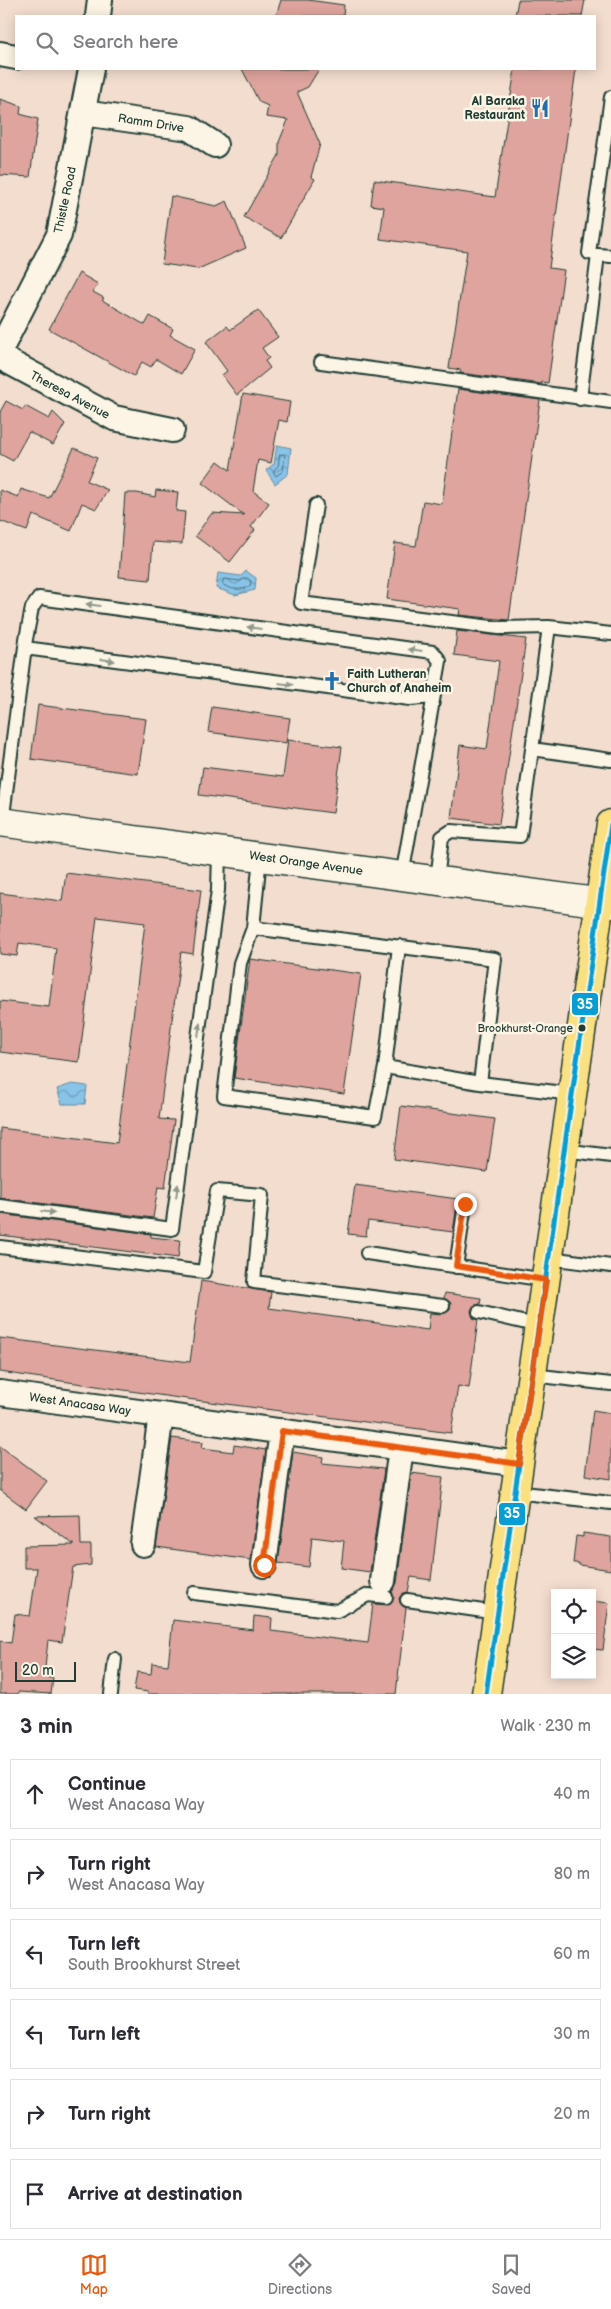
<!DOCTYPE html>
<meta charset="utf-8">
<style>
:root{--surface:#fff;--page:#f2f2f3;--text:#2b2b33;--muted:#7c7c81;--line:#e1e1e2;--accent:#ea580c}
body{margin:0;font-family:"Balsamiq Sans",sans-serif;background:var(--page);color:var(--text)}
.controls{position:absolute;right:15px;bottom:15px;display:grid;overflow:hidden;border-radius:0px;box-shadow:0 2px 12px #0003}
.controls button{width:45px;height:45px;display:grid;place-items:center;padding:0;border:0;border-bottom:1px solid var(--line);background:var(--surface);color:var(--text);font:25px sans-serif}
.scale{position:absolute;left:15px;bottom:12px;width:61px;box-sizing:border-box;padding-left:5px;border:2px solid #1f3d34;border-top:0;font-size:14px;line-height:18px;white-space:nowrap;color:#1f3d34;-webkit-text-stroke:4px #fcf5e5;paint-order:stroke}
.stop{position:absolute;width:15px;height:15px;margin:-11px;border:4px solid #ea580c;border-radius:50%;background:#fff}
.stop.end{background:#ea580c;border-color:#fff;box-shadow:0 1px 5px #0008}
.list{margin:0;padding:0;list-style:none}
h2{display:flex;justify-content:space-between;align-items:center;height:65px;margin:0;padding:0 20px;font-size:21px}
h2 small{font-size:16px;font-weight:400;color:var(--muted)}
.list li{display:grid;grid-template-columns:32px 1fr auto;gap:15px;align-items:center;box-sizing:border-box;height:70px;margin:0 10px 10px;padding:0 10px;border:1px solid var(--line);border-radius:0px}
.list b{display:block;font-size:19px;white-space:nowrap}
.list p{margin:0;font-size:16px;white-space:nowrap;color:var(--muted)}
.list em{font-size:16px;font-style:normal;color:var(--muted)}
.icon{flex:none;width:28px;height:28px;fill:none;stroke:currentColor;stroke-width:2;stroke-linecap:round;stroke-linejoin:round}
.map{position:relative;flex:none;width:611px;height:1694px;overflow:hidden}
.search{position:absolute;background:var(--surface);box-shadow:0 2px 12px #0003;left:15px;right:15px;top:15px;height:55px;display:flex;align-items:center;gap:12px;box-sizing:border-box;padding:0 18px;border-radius:0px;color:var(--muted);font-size:19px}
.sheet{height:545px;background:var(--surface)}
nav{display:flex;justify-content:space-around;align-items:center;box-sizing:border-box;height:70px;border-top:1px solid var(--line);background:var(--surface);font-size:14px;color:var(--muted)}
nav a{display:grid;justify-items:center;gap:2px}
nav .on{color:var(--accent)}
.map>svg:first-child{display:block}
.water{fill:url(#water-waves);stroke:#5f8da0}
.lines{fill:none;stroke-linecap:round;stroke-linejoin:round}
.shore{stroke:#49737c;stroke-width:1}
.building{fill:#dea49d;stroke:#1f3d34}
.service-casing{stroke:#1f3d34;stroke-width:16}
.minor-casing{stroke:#1f3d34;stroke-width:28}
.tertiary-casing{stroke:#1f3d34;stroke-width:31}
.primary-casing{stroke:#1f3d34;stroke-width:31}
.service{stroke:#fcf5e5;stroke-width:12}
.minor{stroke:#fcf5e5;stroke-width:24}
.tertiary{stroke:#fcf5e5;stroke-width:28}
.primary{stroke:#fbe080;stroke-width:28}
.bus-1-casing{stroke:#fcf5e5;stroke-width:9}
.bus-1{stroke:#059ed6;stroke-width:5}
.oneway{fill:#8e998c}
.route{stroke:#ea580c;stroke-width:6}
.bus-dot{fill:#1f3d34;stroke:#fcf5e5;stroke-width:2}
.labels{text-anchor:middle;stroke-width:5;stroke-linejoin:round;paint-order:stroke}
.bus-label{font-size:11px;fill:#1f3d34;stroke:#fcf5e5;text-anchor:end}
.poi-label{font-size:12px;font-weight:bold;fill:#1f3d34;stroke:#fcf5e5;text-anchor:end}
.street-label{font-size:12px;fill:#1f3d34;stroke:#fcf5e5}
.line-badge{stroke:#fcf5e5;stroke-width:2}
.badge-label{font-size:14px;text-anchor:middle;font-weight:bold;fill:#fff}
</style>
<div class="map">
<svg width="611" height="1694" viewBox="0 0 611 1694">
<defs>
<pattern id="water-waves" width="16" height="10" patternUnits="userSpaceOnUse" patternTransform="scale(1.25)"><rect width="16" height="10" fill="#89c3e8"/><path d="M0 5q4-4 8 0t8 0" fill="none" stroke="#6fa0bd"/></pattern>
</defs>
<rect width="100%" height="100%" fill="#f3ddcf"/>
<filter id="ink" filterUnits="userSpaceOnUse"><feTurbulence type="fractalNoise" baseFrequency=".02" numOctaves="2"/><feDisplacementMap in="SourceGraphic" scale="10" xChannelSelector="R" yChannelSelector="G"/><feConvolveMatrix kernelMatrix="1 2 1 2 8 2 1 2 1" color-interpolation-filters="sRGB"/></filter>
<g filter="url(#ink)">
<path class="water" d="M277 445 291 448 288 474 275 484 266 470 274 464Z
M246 571 256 578 255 590 235 595 216 588 218 573 241 576Z
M72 1084 87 1086 85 1104H62L57 1089Z"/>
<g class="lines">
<path class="shore" d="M280 454 285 455 283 471 276 476 273 471 278 466Z
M247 578 251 581 250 586C242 591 230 590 222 584L224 579 240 581Z"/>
</g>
<path class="building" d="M281 0H308L344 5 343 16H276Z
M518 0H585L582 16H515Z
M242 69H319L308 87 297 92 320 144 311 177 315 179 281 238 244 217 279 155V142L288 120 266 117 268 106 259 102Z
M515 69H576L549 268 564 270 548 383 542 382V384L460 373 461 370 449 368 467 251 380 239 384 207 371 205 374 180 495 197Z
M0 99 21 106 20 114 38 119 30 177 0 175Z
M171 196 216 206 227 201 246 248 198 269 162 264Z
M79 273 98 284 93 292 104 298 102 300 145 325 150 316 173 329 170 335 195 349 181 374 156 359 151 367 142 362 134 376 49 329Z
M258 310 278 337 262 348 269 358 265 361 270 368 237 395 222 375 227 371 206 342 227 326 230 330Z
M458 389 540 400 509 620 459 615 460 609 387 599 395 543 416 546 423 501 442 504Z
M243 394 290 402 287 422 279 420 271 463 258 460 253 491 269 503 251 527 255 530 230 562 195 536 212 513 244 515 202 483 218 461 230 470Z
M6 401 23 410 25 406 49 419 53 412 65 424 53 445 29 432 13 461 0 454V412Z
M74 448 97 458 87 481 108 490 96 509 82 503 71 531 33 515 27 531 0 521V490L18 497 21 489 49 498Z
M156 490 178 492 176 511 185 512 182 544 153 542 150 580 119 577 125 493H137L155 497Z
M457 631 526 639 499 824 451 818 460 745 487 749 499 661 454 655Z
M38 705 146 719 138 774 31 759Z
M212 707 290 718 286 743 208 732Z
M288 740 342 747 333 813 199 795 203 767 283 777Z
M66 873 201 890 193 954 181 952 159 1119 174 1120 165 1188 158 1187 153 1218 0 1198V1128L117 1143 145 923 97 917 79 1062 0 1052V1001L49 1007 56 948 19 943 17 956 0 954V893L62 901Z
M250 959 361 974 344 1094 234 1078Z
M401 1106 495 1119 487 1172 394 1159Z
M355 1185 458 1199 453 1232 368 1221 366 1236 348 1234Z
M0 1214 151 1234V1237L180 1240 178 1258 0 1235Z
M201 1281 271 1292 269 1308 428 1330 430 1313 442 1314 450 1310 451 1303 444 1298 445 1293 481 1298 480 1304 473 1306 471 1311 473 1318 478 1320 469 1388 458 1386 451 1433 172 1397 0 1372V1338L190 1362Z
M593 1410 611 1413V1479L585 1475Z
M172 1438 203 1442 202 1448 233 1452 234 1445 266 1450 251 1560 156 1547Z
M0 1446 47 1481 26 1509 0 1490Z
M293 1452 323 1457 322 1463 384 1469 370 1572 341 1568 344 1541 312 1537 309 1567 278 1563Z
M411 1473 443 1477 431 1580 411 1577 408 1592 404 1593 399 1598 400 1603 406 1608 396 1694H148V1692L134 1690 137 1672 151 1674 152 1663 168 1665 173 1620 253 1630 254 1616 272 1618 271 1631 368 1643 373 1604 389 1605 394 1598 392 1591 397 1583Z
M80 1515 81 1545H91V1565L73 1567 62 1642 48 1640 44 1677 53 1678 51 1694 18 1692V1694H0V1641L11 1643 15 1614 30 1616 37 1568H24V1546L74 1545 35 1516Z
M583 1533 611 1537V1570L579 1565V1563H573L576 1536 583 1537Z
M592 1601 609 1603 603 1650 592 1649Z"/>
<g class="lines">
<g class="service-casing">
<path id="service" d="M598 255 611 256
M321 362 611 402
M580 399 598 255 589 253 611 97
M316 505 301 603 499 628 549 627 611 634
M25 648 410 699 433 697
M532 749 611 760
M2 823 26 639 32 608 39 598 433 652 440 661 402 876
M260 857 253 928 495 959 480 1083 572 1094
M437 881 442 837 451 831 520 836 549 627
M253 928 240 963 224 1096 375 1117 385 1067 480 1083
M385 1067 399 946
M564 1150 611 1156
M0 1206 172 1229 218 890 219 852
M0 1247 204 1272 217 1191 262 1195 254 1282 443 1306
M367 1253 546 1280
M549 1258 611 1266
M456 1267 465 1204
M479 1312 539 1326
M532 1375 611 1384
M515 1492 611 1503
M194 1593 337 1611 368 1595 386 1597
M407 1600 497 1613
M111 1694 115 1659"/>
</g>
<g class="minor-casing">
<path id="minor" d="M98 16 100 0
M0 54 16 57
M83 113 189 128 215 145
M0 350 59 235 91 69
M0 357 114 418 172 430
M0 1393 519 1464
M143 1544 161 1415
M264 1565 282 1431
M383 1581 401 1448"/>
</g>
<g class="tertiary-casing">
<path id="tertiary" d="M0 822 611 904"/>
</g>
<g class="primary-casing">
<path id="primary" d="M486 1694 611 824"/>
</g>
<use href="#service" class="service"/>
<use href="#minor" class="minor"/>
<use href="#tertiary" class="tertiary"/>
<use href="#primary" class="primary"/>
<g class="bus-1-casing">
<path id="bus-1" d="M486 1694 611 824"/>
</g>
<use href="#bus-1" class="bus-1"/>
</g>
<defs><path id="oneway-solid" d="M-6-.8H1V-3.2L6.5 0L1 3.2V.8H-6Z" transform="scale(1.25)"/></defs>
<g class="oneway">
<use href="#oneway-solid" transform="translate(93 605) rotate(-172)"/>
<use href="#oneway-solid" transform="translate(254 628) rotate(-172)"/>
<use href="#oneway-solid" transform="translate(415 650) rotate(-173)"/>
<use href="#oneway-solid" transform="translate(108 660) rotate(8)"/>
<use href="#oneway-solid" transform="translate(286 684) rotate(7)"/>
<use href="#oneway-solid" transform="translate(199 1030) rotate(-82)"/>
<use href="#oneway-solid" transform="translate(177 1191) rotate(-82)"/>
<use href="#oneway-solid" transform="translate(48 1212) rotate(8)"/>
</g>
</g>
<g class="lines" filter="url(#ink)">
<path class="route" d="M264 1565 282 1431 519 1464 546 1280 456 1266 465 1204"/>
</g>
<defs>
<g id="restaurant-bare" transform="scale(1.5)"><path d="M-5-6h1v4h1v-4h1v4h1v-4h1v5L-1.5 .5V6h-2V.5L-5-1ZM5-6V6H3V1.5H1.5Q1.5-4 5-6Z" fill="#1f6fb2" stroke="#fcf5e5" stroke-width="2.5" paint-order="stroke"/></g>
<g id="church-bare" transform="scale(1.5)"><path d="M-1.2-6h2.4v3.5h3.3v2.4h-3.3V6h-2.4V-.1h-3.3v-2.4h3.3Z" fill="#1f6fb2" stroke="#fcf5e5" stroke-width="2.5" paint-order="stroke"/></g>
</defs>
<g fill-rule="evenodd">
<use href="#restaurant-bare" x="540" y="108"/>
<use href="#church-bare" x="332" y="681"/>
</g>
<circle class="bus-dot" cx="582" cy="1028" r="4.5"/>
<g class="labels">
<g class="bus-label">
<text x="573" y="1032">Brookhurst-Orange</text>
</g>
<g class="poi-label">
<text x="525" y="105">Al Baraka<tspan x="525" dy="14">Restaurant</tspan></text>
<text x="347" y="678" text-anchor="start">Faith Lutheran<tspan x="347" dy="14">Church of Anaheim</tspan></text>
</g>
<g class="street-label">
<text transform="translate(151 123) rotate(9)" y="4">Ramm Drive</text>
<text transform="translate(65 200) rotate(-78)" y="4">Thistle Road</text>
<text transform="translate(70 395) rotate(28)" y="4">Theresa Avenue</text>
<text transform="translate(306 863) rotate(8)" y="4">West Orange Avenue</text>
<text transform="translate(80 1404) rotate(8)" y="4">West Anacasa Way</text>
</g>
</g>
<g class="line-badge">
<rect x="571" y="992" width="28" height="24" rx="5" fill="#059ed6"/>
<rect x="498" y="1502" width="28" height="24" rx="5" fill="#059ed6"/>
</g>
<g class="badge-label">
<text x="585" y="1009">35</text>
<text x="512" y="1518">35</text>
</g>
</svg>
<div class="controls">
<button><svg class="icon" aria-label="locate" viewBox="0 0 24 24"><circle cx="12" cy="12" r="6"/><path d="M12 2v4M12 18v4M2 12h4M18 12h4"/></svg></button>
<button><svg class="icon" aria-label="layers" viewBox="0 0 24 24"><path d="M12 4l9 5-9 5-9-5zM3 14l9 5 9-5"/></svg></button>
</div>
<div class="scale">20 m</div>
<div class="stop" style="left:264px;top:1565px"></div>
<div class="stop end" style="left:465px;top:1204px"></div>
<div class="search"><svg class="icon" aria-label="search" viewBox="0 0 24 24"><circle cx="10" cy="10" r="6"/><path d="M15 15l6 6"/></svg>Search here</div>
</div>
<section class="sheet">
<h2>3 min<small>Walk · 230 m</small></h2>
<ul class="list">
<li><svg class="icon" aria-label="ahead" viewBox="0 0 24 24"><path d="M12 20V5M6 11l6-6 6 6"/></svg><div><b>Continue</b><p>West Anacasa Way</p></div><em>40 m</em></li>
<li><svg class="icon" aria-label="right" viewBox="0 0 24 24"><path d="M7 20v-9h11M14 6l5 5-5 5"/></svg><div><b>Turn right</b><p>West Anacasa Way</p></div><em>80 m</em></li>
<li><svg class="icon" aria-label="left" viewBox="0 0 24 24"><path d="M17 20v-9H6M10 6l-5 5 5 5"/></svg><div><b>Turn left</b><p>South Brookhurst Street</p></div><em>60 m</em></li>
<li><svg class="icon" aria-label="left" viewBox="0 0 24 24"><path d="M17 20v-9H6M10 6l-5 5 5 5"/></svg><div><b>Turn left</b></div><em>30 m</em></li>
<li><svg class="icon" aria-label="right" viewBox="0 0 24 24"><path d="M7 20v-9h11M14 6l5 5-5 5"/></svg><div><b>Turn right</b></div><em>20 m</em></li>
<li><svg class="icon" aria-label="arrive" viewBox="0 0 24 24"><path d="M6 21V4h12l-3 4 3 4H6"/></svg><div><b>Arrive at destination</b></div></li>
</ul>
</section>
<nav>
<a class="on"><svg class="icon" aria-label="map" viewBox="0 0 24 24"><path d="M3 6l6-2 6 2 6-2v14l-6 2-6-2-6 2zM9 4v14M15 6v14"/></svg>Map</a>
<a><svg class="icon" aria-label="directions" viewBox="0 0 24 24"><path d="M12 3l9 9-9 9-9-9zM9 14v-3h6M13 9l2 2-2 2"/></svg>Directions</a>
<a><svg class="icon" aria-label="saved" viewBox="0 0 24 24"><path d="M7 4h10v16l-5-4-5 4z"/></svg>Saved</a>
</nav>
